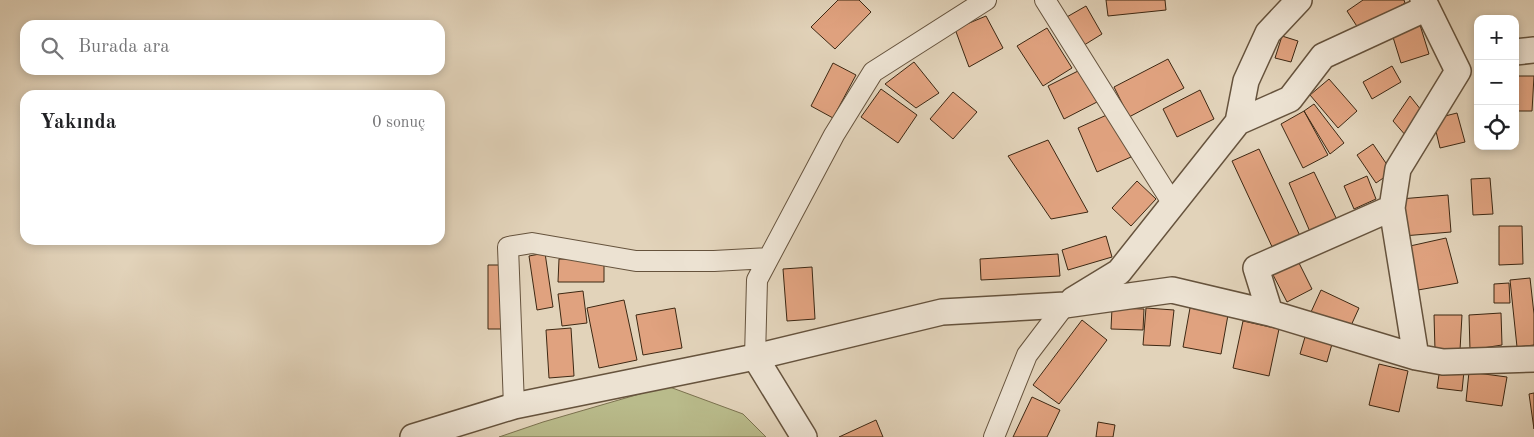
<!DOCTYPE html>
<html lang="tr">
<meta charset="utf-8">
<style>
:root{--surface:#fff;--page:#f6f6f6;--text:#202124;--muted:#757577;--line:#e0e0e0}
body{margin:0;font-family:"Old Standard TT",serif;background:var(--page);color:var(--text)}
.controls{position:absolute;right:15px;top:15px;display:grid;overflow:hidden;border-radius:10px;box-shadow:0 2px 8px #0003}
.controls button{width:45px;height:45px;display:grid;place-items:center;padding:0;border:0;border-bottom:1px solid var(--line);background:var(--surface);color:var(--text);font:25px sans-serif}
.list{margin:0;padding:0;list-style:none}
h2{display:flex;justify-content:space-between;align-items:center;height:65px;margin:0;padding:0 20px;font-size:21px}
h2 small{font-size:16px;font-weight:400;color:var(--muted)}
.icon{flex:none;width:28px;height:28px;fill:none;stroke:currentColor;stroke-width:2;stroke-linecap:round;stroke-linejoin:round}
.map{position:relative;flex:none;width:1534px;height:437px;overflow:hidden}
.search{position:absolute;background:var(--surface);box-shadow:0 2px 8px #0003;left:20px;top:20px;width:425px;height:55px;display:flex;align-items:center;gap:12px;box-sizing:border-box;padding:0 18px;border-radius:15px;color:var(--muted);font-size:19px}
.panel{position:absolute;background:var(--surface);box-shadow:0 2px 8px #0003;left:20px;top:90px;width:425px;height:155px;border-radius:15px}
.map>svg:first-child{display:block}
.green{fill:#b9bb8b;stroke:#7b724f}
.building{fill:#e0a27f;stroke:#3d2813}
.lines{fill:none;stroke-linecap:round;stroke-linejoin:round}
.minor-casing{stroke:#66533d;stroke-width:22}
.tertiary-casing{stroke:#66533d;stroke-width:28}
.minor{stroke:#ece2d2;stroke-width:20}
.tertiary{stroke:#ece2d2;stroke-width:25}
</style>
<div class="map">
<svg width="1534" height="437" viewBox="0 0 1534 437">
<rect width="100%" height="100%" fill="#e2d3ba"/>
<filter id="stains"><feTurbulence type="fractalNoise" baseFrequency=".004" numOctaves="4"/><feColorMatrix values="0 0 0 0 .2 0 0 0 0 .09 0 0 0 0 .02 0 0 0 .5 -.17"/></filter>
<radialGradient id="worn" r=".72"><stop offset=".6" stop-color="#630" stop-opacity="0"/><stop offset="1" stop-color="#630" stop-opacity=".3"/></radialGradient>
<path class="green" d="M667 386 743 414 766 437H499L543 422Z"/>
<path class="building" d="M838 0H859L871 12 835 49 811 27Z
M1106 0H1165L1166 10 1108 16Z
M1363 0H1404L1405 3 1360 31 1347 11Z
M1086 6 1102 34 1081 47 1065 18Z
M986 16 1003 48 969 67 955 29Z
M1420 25 1429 54 1401 63 1392 34Z
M1047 28 1072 68 1043 86 1017 46Z
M1282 36 1298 41 1291 62 1275 58Z
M1168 59 1184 88 1129 117 1114 87Z
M914 62 939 93 916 108 885 84Z
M833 63 856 75 833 118 811 106Z
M1392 66 1401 82 1372 99 1363 82Z
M1078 71 1097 102 1064 119 1048 86Z
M1515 76H1534L1532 111H1515Z
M1329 79 1357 111 1338 128 1310 95Z
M881 89 917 115 898 143 861 117Z
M1200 90 1214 119 1177 137 1163 109Z
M953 92 977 112 953 139 930 119Z
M1410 96 1425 115 1407 137 1393 121Z
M1314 104 1344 143 1330 154 1304 111Z
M1304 111 1328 155 1303 168 1281 124Z
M1111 113 1131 157 1097 172 1078 128Z
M1457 113 1465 142 1440 148 1433 119Z
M1048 140 1088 212 1051 219 1008 156Z
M1373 144 1392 172 1376 183 1357 155Z
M1259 149 1301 238 1274 251 1232 161Z
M1314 172 1338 222 1311 234 1289 183Z
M1367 176 1376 199 1354 209 1344 186Z
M1490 178 1493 214 1473 215 1471 179Z
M1137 181 1156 199 1131 226 1112 208Z
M1448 195 1451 232 1403 236 1400 199Z
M1499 226H1522L1523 264 1499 265Z
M1106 236 1112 257 1068 270 1062 250Z
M1446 238 1458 283 1418 290 1410 246Z
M545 253 553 307 537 310 529 256Z
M1058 254 1060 276 981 280 980 259Z
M1296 257 1312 289 1287 302 1270 269Z
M559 259H604V282H558Z
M488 265H503V329H488Z
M812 267 815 319 787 321 783 269Z
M1530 278 1534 314V345L1517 347 1510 280Z
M1509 283 1510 303H1494V284Z
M1321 290 1359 308 1349 330 1311 312Z
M583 291 587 323 562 326 558 294Z
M624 300 637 360 599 368 587 308Z
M675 308 682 348 643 355 636 315Z
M1112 308 1144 309 1143 330 1111 329Z
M1146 308 1174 310 1170 346 1143 345Z
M1190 308 1228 315 1221 354 1183 347Z
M1501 313 1502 345 1470 350 1469 315Z
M1434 315H1462L1460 350H1435Z
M1082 320 1107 340 1059 404 1033 385Z
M1243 321 1279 329 1269 376 1233 368Z
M571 328 574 376 549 378 546 330Z
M1305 337 1332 344 1327 362 1300 354Z
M1379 364 1408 371 1399 412 1369 405Z
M1440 368 1464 371 1462 391 1437 388Z
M1469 372 1507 377 1502 406 1466 401Z
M1534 393V429L1529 394Z
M1032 397 1060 410 1047 437H1013Z
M876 420 883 437H839Z
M1098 422 1115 425 1113 437H1096Z"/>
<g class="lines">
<g class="minor-casing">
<path id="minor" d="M1045 0 1173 204
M755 357 757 280 834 135 873 72 986 0
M514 406 508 247 532 243 636 261H714L768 258
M994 437 1027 355 1065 305"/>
</g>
<g class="tertiary-casing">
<path id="tertiary" d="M1515 52 1534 50
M1238 122 1290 99 1323 56 1427 8
M1392 208 1416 357
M1073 300 1119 272 1238 122 1246 81 1268 33 1299 0
M1270 313 1256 268 1392 208 1398 169 1458 71 1423 0
M755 357 804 437
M413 437 514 406 755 357 942 312 1065 305 1172 290 1270 313 1416 357 1443 362 1534 359"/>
</g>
<use href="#minor" class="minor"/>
<use href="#tertiary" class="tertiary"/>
</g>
<rect width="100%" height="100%" filter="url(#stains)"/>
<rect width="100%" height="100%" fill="url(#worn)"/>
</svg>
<div class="controls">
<button>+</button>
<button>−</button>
<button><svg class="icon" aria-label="locate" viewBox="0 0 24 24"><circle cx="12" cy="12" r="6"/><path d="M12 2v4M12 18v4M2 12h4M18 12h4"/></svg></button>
</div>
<div class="search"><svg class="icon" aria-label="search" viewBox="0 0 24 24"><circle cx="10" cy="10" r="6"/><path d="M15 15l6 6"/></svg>Burada ara</div>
<section class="panel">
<h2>Yakında<small>0 sonuç</small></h2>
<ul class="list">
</ul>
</section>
</div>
